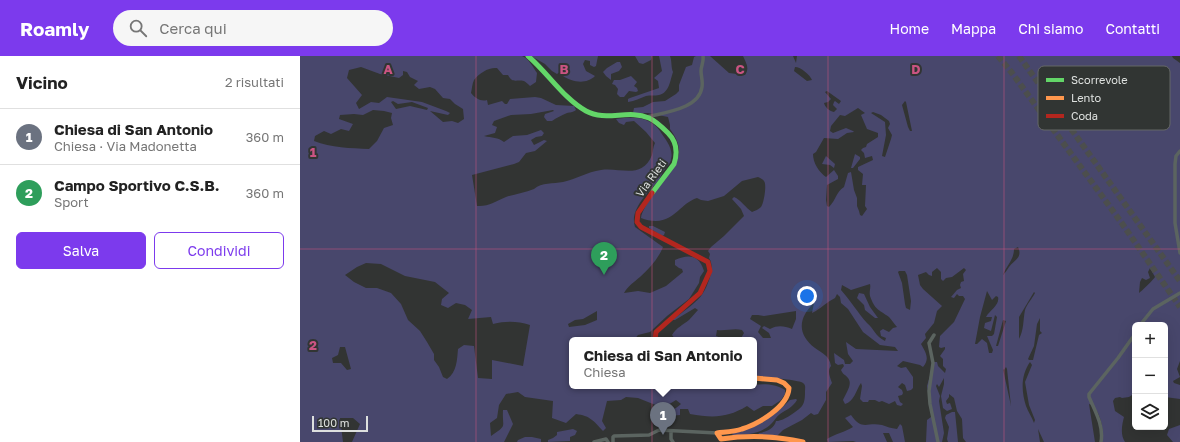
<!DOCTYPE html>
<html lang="it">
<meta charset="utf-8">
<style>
:root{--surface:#fff;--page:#f6f6f6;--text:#222;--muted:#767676;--line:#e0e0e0;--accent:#7c3aed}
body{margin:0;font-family:"Golos Text",sans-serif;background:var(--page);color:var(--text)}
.controls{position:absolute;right:12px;bottom:12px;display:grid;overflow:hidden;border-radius:6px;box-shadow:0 4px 16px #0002}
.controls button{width:36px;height:36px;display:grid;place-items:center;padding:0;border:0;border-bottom:1px solid var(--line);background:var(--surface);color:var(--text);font:20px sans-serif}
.scale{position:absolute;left:12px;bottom:10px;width:56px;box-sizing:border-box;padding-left:4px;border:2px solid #dde0de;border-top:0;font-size:11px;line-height:14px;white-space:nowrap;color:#dde0de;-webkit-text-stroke:3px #313533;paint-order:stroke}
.you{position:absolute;left:507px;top:240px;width:14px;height:14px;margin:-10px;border:3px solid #fff;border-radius:50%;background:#1a73e8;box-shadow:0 0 0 6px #1a73e833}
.badge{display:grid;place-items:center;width:26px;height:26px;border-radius:50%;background:var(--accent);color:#fff;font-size:13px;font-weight:700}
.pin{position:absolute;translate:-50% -33px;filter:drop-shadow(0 1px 2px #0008)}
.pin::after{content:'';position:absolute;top:21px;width:14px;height:12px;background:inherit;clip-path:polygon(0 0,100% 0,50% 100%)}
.popup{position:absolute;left:269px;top:281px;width:188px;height:52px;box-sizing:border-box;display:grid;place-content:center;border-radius:6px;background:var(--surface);filter:drop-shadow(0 1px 3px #0005);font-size:13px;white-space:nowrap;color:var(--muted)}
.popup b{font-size:15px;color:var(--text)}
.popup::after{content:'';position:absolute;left:50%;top:100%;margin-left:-8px;border:8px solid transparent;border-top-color:var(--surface)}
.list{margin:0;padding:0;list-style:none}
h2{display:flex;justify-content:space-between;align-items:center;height:52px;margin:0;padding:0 16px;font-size:17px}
h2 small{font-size:13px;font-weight:400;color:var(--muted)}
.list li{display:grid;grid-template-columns:26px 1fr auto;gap:12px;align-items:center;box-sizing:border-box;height:56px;padding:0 16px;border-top:1px solid var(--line)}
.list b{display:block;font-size:15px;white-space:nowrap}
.list p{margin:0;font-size:13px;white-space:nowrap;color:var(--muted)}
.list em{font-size:13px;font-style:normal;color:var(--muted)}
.actions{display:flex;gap:8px;padding:12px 16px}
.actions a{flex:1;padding:9px 0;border:1px solid var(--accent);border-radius:6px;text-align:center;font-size:14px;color:var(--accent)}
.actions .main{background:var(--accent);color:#fff}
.icon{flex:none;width:22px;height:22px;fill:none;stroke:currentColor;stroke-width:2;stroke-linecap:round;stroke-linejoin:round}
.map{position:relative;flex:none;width:880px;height:386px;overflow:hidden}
header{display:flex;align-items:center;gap:24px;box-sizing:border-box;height:56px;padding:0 20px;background:var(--accent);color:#fff}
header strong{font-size:19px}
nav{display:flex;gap:22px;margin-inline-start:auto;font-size:14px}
.search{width:280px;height:36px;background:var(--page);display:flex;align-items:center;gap:10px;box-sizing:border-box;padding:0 14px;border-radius:22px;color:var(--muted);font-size:15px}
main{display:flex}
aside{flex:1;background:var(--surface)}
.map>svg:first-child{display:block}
.green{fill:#48476c;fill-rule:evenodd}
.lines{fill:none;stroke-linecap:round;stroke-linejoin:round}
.highway-tunnel{stroke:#4c4e4d;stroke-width:6;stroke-dasharray:6 3;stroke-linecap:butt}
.street{stroke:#5b6460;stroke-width:3.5}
.fast{stroke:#63d668;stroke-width:5}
.slow{stroke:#ff974d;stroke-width:5}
.jam{stroke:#b3261e;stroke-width:5}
.grid{fill:none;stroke:#ca5482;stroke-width:1;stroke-opacity:0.55}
.labels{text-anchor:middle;stroke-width:4;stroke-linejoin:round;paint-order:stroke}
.street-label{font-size:11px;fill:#dde0de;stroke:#313533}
.key{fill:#313533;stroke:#656866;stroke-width:1}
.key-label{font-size:11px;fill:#dde0de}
.grid-label{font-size:13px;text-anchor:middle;font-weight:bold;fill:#ca5482;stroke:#313533;stroke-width:4;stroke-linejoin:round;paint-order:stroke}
</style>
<header>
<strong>Roamly</strong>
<div class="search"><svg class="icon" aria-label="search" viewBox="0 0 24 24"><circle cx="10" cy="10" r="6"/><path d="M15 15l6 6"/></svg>Cerca qui</div>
<nav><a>Home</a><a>Mappa</a><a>Chi siamo</a><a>Contatti</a></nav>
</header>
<main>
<aside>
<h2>Vicino<small>2 risultati</small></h2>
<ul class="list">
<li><span class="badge" style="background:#6b7280">1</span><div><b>Chiesa di San Antonio</b><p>Chiesa · Via Madonetta</p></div><em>360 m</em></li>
<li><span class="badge" style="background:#2e9e5b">2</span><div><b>Campo Sportivo C.S.B.</b><p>Sport</p></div><em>360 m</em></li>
</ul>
<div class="actions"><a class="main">Salva</a><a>Condividi</a></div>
</aside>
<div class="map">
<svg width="880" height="386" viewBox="0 0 880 386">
<rect width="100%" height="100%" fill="#323433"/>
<path class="green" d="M0 0H222C229 3 233 11 237 17L236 26 230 30C228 28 226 26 224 25 216 23 213 28 208 19H203L197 12C189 11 179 17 174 24 172 28 172 33 171 37 175 42 181 46 187 44L188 49 202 45 205 48H207L210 43 235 41 241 42 256 49 274 50 276 54C272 57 270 56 267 57 262 59 256 62 252 65H247L244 61 245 58 254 55 253 54 231 58 211 59 194 65 192 69 197 71 195 77 184 80C192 82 198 81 204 86L213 80 227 79 241 74 244 77 242 80 236 81 231 84 234 89 244 84 247 85 235 95 226 97 219 106 214 108 172 119 177 150C188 151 196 145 206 141 215 138 225 137 234 133 242 126 253 128 263 126 276 123 287 116 301 114 320 111 342 124 352 99 353 95 353 91 355 87L346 76 334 65 326 66 324 69 319 67 316 63C334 61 349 60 360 75 365 83 374 93 371 103 371 107 367 110 365 113 362 116 361 120 359 124 349 136 329 153 335 171L363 191C358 203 350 212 340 221 334 226 328 230 324 237L338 235 350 237 366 230 383 216 382 213 379 212 375 209V204C389 198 399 199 404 215L400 221 399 227 389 243 367 260 350 276 338 279 334 284H272V330L444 331C457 328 472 326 485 334V338L481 344 472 350H463L454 355 447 350C427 362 413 362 390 358L388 353H380V359L369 360 368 365 361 364C365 356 375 354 381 348L376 344 363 352 338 342 326 341 321 344 307 345 302 365 306 372 303 375C293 364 290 360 276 358L266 367 252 362 253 345 225 341 218 336 206 338 199 349 197 362 190 367 191 380C208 368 202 373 203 354H207L213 368 204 386H52L60 368 53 362H40L43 386H0ZM61 11 80 18 99 22 103 19V15L107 16 110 21 118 25 114 29 119 33 130 31 135 33 143 42 150 43 155 48 163 53 164 63 158 67 152 65 143 66 130 55 148 59 150 57 146 55 122 46 87 41 79 47 71 46 59 53 56 47 62 39 47 22 49 14ZM93 45 98 48 112 46 128 52 127 54 110 50 96 53 91 46ZM73 54 84 55 92 57 91 62 93 69 84 72 77 85 69 93C51 92 31 92 14 85L15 80 24 75 31 78 41 73 49 75 53 68 39 63 40 59 54 58 63 59ZM66 207 81 208 105 220 135 226 149 237 142 243 141 249 148 252 156 247 165 249 172 254 168 263 191 261 193 268C206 265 217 265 230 269L223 310 192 304V323L178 322 174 290 164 289 158 293C157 304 157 316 147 323L143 321 139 311 134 304V298L127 286 120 275 108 264 101 248 91 237 77 232H66L54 226 45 219 57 211ZM297 255V264L285 269 269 271 268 268 275 264 283 263ZM40 291H45L51 313 47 314 41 307H33L32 302 38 299Z
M231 0H298L296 10 294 11 290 9V5L285 4 283 8 286 15 295 20C286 29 272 26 263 20L261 15 257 18 252 15 245 8Z
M335 0H352L351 4 343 8 339 7Z
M359 0H370C372 5 371 12 373 16 370 25 369 37 359 39 355 40 350 39 346 40 340 42 335 45 328 46V43L330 42 359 32 358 25 354 22 362 15Z
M396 0H410L429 17 445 19C450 12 446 7 443 0H493L496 7 497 0H872L873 2 880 7V305L877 313 880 321 873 325 874 327 880 329V343L865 341V269H835V337L829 341 822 342 820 341 815 342 813 345 815 355 824 361C822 369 820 378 825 386H802C805 376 800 351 789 348L795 386H744L738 373 740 386H666L663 382 662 363 657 355 654 342 649 338V341L646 345 647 348 650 347 652 353 647 355 643 352 641 340 644 328V322L639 331 637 328 636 330 640 340 639 345 644 377 642 386H626L627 364 631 361V353L627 330 634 306H637L638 310 645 317 646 313 643 310V303L640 300 645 293V291L641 292 639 291 640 280 654 266 665 243 663 240H659L657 238 654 242 651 241 657 234 661 232 660 229 661 226 664 225 663 218 666 214 664 212 652 221 646 222 643 225 641 223V216L637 212 632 216V220L629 219 626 216 618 219 620 229 623 233 642 250 637 255 634 267 625 278 626 282 621 288C626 297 630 303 623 311L620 309 603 305 597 310 601 312 606 311 613 321V332L611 334 607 335 605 329 602 327 598 331 602 334 603 337 602 339 598 340 600 346 603 348 601 350 597 349 595 345 589 348 582 345 579 346 575 344H569L568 346H563L560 343 562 330 561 327C556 334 554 346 545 348L543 344C546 337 553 328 548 322 545 318 543 319 541 314L544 310 543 308 538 309 535 307 534 297 544 304 545 308H550L553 305 548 298 546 286 556 293 598 295 595 291 580 289 563 276 548 253 541 247 540 241 537 238 535 242C525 247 522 252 512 257L514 247C498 262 497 278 515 292 523 298 529 299 531 310 527 315 530 321 532 327L526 336V344L518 358 514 359 511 357 502 364 483 374 477 380 458 379 459 377C466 376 474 373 476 365 482 366 498 355 502 350 505 346 505 340 505 335 505 332 506 329 503 327 500 324 462 321 454 320V284H440L444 277 442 274C434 272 426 275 417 274L416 280 426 284H376L372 279C377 271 383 269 389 264 392 261 395 257 398 254L395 252 375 264H372C379 259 397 246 401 240 407 232 416 211 409 202L410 198 408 195 411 191 424 180 444 160 441 153 432 143 434 141C441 144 446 152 452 156 455 155 459 153 461 151 464 147 467 128 464 125 463 123 460 122 458 121L442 125 424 140 408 145 401 144 397 142C381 147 376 164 356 165 350 165 346 164 341 162 342 150 368 119 375 108 383 95 378 84 370 73V69L368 61 348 57H333L334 52 343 51 353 46 365 45 376 38 379 35V29L386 11 392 9 394 1ZM495 11C501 11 510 19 512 24L507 25 494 15ZM527 35 541 45 539 48 535 45 534 46 533 49 537 53 534 56C529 55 525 51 524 47L528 46 531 43 525 36ZM605 45 606 46 612 75H610L608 71 602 49ZM558 52 565 57 561 59 567 73 578 77V81L567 88 566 91 563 92 561 94 564 97 565 102 572 100 573 104 558 111V114L563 118 562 129H566L565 150 567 153 562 160 560 159 559 155 557 150V142L554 134 551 116 548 117 544 131C536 136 536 144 529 151L527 150 526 144 527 129 538 123V120L534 114 526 121C519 116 513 107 513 98L516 96 524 82 538 83 547 77 554 76 553 75 546 72 533 77 530 75 531 70 540 59 545 60ZM573 56 581 59 589 65 590 68 588 72 592 79 591 83 585 101 582 100 586 79 585 66 571 57ZM718 191C723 202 714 204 709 211 707 214 705 217 703 219 706 210 714 204 714 193ZM850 212 855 221C854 223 842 235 839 237L840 226 842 222 846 224 850 222 848 216ZM599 215H605L607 219 611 245 610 254 606 252 605 248 602 227 598 216ZM570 228C571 232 569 235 570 240 575 254 578 253 589 261 592 264 594 268 597 271L593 272 589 276 583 273 580 275 581 280 586 282 585 285C575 280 575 274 567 267 558 257 551 245 541 234L542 229 551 234ZM687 235 692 244 696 240 698 241C700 249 690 254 686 261H692L691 265 685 267 684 272 691 275 695 259 697 261 694 278 692 280H687L693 294 692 297H689L687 287 682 283 677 288H675L680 261ZM734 236 735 237C732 243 727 248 725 254 723 264 724 274 719 283V261ZM496 255V263L492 273C484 270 478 269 470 273L464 270 462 272 469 277 471 282H463L458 276 461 270 450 263 452 259H458L464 260ZM740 262V275L742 277 739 279 733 304H729L728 303 734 290 737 268ZM703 264 706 265 698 290H696ZM730 306 732 309 725 326 729 349 735 364 734 367C732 361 728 356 726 350 721 334 721 319 730 306ZM706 311 707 313 711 350 703 313 704 314Z
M317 6H320L322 11 319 15 311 18V24L306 20 303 16 307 12Z
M331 20 337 26 334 30 337 32 338 35 336 36 329 35 324 41H320L317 38 318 33 315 29 312 28 314 24H320Z
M555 98 560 101V103L553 112H551Z
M526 100 535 108 534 112 530 109 522 108Z
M349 170H353L365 176 364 179 362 180 349 172Z
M559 237 564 238 570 251 578 262H575L565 254 564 249 557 242Z
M496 343 497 344C493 351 486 354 480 358 476 361 475 364 472 367 462 378 447 378 434 380L432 378 434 376C456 373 474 360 490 344Z
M652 356H655L658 386H648L647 383 649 371 645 362 646 359Z
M551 359C562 375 566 366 582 369 587 371 591 372 597 373L600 368 602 370 605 386H593L589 377H583L587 386H556L553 385 528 386 527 383C535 378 545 376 553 371L545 362Z
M880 369V386H873L867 379 869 373Z
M273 373 277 375 275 379 270 381V385L248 386V384L253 382 257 379V376Z
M225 381H232L241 383V386H217L218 384Z"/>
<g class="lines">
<path class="highway-tunnel" d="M698 0 712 17 821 166 880 251
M719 0 880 225"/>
<path class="street" d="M347 61C365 56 399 53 402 31 403 25 401 20 401 15 401 10 404 6 403 0
M880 95 876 100 875 108V167L880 197
M840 269 853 253 880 237
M634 279 629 287 633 307 629 335 630 348 638 386
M371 375V383L373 386
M294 386 306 383 308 386
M313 386V381L314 380 349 379 359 374 417 377
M801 386C804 370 795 355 789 341V338L818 302 835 278"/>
<path class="fast" d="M228 0C248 17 263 42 286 55 306 66 328 53 349 62 356 65 362 71 368 77 377 86 378 96 374 108L352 137"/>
<path class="slow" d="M454 322 477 324 484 327 489 332C488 351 458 368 442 373 434 376 425 376 417 377L421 383C449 379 476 380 503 386"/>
<path class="jam" d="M352 137 338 157 337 166 341 171 408 206 410 215 400 237 356 276 355 284"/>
</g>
<path class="grid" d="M176 0V386M352 0V386M528 0V386M704 0V386M0 193H880"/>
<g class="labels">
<g class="street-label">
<text transform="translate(351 122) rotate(-54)" y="4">Via Rieti</text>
</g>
</g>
<rect x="738" y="10" width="132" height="64" rx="6" class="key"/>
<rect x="746" y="22" width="18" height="4" fill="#63d668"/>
<rect x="746" y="40" width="18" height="4" fill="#ff974d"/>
<rect x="746" y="58" width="18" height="4" fill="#b3261e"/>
<g class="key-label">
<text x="771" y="28">Scorrevole</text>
<text x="771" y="46">Lento</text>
<text x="771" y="64">Coda</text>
</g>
<g class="grid-label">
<text x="88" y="18">A</text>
<text x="264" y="18">B</text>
<text x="440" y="18">C</text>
<text x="616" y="18">D</text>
<text x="13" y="101">1</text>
<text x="13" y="294">2</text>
</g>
</svg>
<div class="controls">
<button>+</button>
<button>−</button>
<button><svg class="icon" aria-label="layers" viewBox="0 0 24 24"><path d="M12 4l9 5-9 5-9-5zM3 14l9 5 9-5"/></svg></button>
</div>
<div class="scale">100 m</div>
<div class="you"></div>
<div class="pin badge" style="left:363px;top:379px;background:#6b7280">1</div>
<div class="popup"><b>Chiesa di San Antonio</b>Chiesa</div>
<div class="pin badge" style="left:304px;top:219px;background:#2e9e5b">2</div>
</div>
</main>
